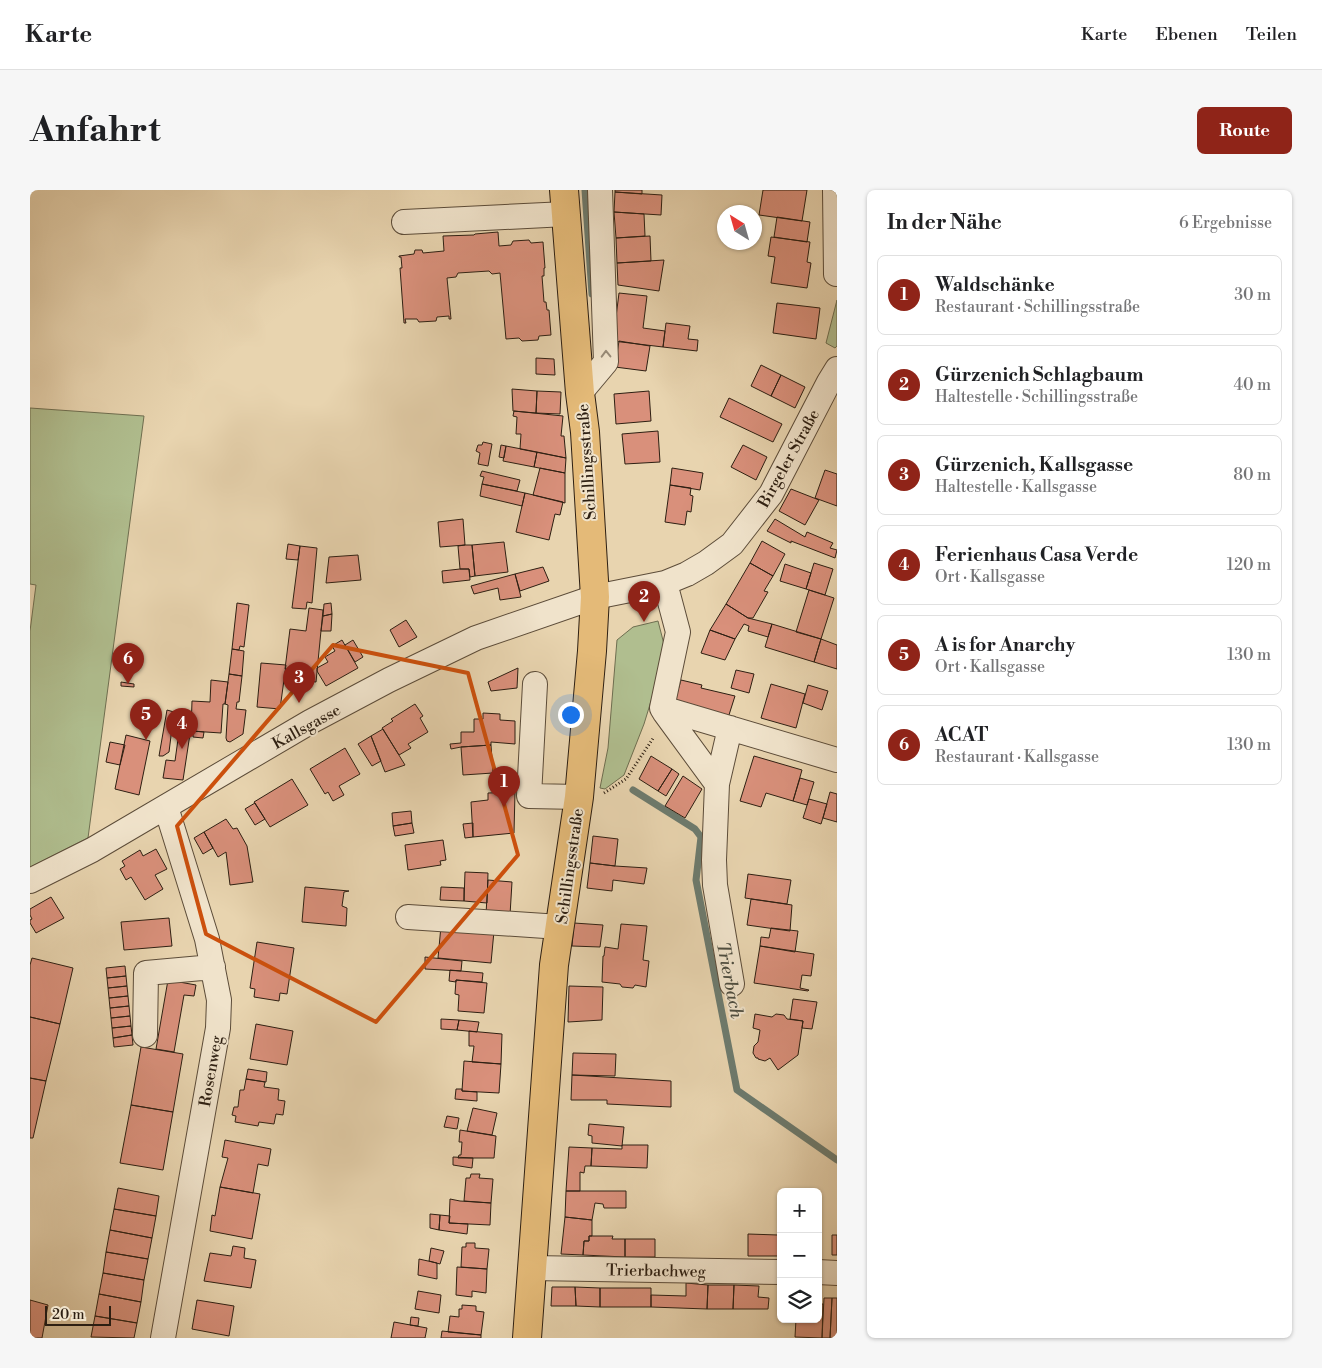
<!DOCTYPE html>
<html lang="de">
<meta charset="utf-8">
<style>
:root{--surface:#fff;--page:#f6f6f6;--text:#202124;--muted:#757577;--line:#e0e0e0;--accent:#8f2418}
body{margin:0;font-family:"Libre Bodoni",serif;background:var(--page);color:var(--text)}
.controls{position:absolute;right:15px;bottom:15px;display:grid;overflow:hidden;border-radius:8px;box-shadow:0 1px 4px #0004}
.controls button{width:45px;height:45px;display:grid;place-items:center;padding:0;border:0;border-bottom:1px solid var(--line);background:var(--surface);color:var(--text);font:25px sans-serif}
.compass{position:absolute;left:687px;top:15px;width:45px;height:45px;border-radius:50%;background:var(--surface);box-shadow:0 1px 4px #0004;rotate:323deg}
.scale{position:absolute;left:15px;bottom:12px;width:66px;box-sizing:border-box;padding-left:5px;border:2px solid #2d1f12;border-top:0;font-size:14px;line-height:18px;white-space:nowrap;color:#2d1f12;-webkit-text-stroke:4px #f0e3cb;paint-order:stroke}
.you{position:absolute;left:540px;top:524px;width:18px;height:18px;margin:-12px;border:4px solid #fff;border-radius:50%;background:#1a73e8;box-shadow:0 0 0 8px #1a73e833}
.badge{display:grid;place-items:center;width:32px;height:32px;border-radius:50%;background:var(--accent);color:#fff;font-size:16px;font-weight:700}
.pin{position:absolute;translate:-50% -41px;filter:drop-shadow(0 1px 2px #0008)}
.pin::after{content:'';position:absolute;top:26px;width:18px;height:15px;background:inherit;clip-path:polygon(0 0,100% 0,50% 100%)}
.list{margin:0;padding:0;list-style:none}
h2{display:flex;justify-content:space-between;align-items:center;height:65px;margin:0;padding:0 20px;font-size:21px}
h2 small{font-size:16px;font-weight:400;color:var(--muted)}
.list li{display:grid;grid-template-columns:32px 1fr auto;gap:15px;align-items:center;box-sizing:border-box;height:80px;margin:0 10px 10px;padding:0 10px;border:1px solid var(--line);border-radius:8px}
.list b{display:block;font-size:19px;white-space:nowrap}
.list p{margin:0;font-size:16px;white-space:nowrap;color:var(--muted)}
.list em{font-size:16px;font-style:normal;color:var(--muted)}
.icon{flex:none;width:28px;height:28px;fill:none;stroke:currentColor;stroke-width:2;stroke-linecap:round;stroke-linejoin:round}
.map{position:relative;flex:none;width:807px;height:1148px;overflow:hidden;border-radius:8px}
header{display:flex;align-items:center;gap:30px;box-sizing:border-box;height:70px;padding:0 25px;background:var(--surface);border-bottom:1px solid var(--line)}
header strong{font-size:24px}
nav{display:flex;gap:28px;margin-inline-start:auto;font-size:18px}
.intro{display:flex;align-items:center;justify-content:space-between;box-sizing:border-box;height:120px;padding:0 30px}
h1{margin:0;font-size:35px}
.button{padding:12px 22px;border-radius:8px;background:var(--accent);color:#fff;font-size:18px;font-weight:700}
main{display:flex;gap:30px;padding:0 30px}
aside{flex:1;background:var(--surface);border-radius:8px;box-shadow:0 1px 4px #0004}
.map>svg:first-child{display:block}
.green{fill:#b0be8f;stroke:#6e6e50}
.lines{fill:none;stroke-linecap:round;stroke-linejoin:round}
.stream{stroke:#6d7b6e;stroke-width:7}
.building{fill:#d9907b;stroke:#2d1f12}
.minor-casing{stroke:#5c4c39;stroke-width:26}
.major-casing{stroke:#2d1f12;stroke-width:30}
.path{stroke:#2d1f12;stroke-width:3;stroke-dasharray:1 2.5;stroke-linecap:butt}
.minor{stroke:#f0e3cb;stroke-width:24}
.major{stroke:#e4ba78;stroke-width:28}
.oneway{stroke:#988b78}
.marked{fill:none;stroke:#cc500d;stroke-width:4;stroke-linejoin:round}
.labels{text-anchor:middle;stroke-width:4;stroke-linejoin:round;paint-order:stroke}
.street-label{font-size:16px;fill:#2d1f12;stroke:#f0e3cb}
.water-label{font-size:18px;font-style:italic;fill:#4d4d40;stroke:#f0e3cb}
</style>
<header>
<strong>Karte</strong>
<nav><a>Karte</a><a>Ebenen</a><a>Teilen</a></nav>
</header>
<div class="intro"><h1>Anfahrt</h1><a class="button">Route</a></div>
<main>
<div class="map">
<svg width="807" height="1148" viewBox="0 0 807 1148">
<rect width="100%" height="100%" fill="#e8d4af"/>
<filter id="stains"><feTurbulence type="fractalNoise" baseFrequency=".004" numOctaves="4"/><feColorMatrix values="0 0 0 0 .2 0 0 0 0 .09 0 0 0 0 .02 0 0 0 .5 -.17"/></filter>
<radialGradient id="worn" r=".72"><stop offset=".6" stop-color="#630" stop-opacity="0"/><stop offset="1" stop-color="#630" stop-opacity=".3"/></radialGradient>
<path class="green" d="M807 110V156L805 158 796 153Z
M0 218 114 226 58 648 0 677V441L6 395 0 394Z
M628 431 636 462 614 534 594 585 575 599 570 598 578 558 587 450 603 437Z"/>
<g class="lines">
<path class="stream" d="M555 0 562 104
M603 600 665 639 671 647 666 690 707 900 807 970"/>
</g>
<path class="building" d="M585 0H612V4L585 2Z
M733 0H777L772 31 729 25Z
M585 2 632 5 631 25 584 22Z
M584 22 614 24 615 46 586 48Z
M747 27 780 32 777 52 744 47Z
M468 42 469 56 481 55 483 51 499 50 501 53 513 52 515 78H514V86H512L514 112H516L517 120H519L521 145 509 146 508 150 492 151 489 148 476 149 470 83 462 84 459 81 428 83 426 87 417 88 421 129H419V126L407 127 406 131 389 132 387 129H375L376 133H374L370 78H372L371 67H369V66L384 64 385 60H392L393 63 414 61 413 46 444 45 445 44Z
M620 46 621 71 587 73 586 48Z
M741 47 780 52 777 72 781 73 777 98 741 93 745 67 738 66Z
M634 70 629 101 588 95 587 73Z
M589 103 617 106 613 138 635 141 633 157 583 151Z
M747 113 790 118 786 149 743 143Z
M636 133 660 136 658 149 668 150 667 161 633 157Z
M589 151 620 156 616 181 585 177Z
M506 168 524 169 525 185 506 184Z
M731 175 751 185 741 206 721 196Z
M751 185 775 197 765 218 741 206Z
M482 199 507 201 506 223 483 221Z
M507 201 531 202 530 224 506 223Z
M619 201 621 231 586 234 584 204Z
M699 208 752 234 743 252 690 227Z
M484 221 533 226 531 246H534L536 268 490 259 491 244H486L487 227 483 226Z
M628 241 630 272 595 274 592 244Z
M453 252 462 254 458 276 448 274 450 263 446 261 448 255H452Z
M471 255 476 256 474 268 469 267Z
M713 255 737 267 726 290 701 277Z
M476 256 507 262 504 277 473 271Z
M507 262 536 268 535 283 504 277Z
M510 278 535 283V313L503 305Z
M642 278 673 283 670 300 640 295Z
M795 280 807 284V316L785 308Z
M452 281 490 290 487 301 452 294 454 287 450 286Z
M452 294 495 303 492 316 450 306Z
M640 295 661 298 660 305 663 306 661 322 657 321 655 335 635 332Z
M761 299 789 310 775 335 749 321Z
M495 303 533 312 530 325 525 324 519 350 486 342Z
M433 329 435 355 410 357 408 332Z
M745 329 775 347 777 342 803 353 800 358 807 360 805 368 761 351V353L737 341Z
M732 351 755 364 743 386 720 373Z
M474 352 478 382 445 386 442 355Z
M258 354 270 356 268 370 256 369Z
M435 355H442L445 386 440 387 439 379H430L428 356Z
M270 356 287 358 282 413 277 412 276 419 262 418Z
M328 365 331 390 296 393 299 367Z
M720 373 743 386 734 401 738 402 723 428H718L696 414Z
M784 373 803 379 795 405 776 399Z
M755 374 781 383 776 399 750 391Z
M513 377 519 391 490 401 485 384Z
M430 379H439L440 390 413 393 412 381Z
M485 384 491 407 470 410 468 398 444 404 441 396Z
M779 400 804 408 791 449 766 442Z
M207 413 219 415 214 457 210 456 209 460 202 459Z
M301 413 302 424 293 426 294 414Z
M696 414 718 428 742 434 738 447 718 441 719 436 714 434 705 449 680 440Z
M279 418 293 420 286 492 267 490 268 480 255 479 260 439 276 441Z
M302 424 301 441H291L293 426Z
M376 430 387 447 369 457 360 440Z
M742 434 791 449 784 472 735 457Z
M680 440 705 449 695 470 671 463Z
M791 449 807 455V479L784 472Z
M312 450 328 478 296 496 287 481V478L298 472 295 467 305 461 302 456Z
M323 450 333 467 325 472 315 455Z
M202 459 214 461 212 486 199 484Z
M231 473 256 475 250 519 227 517Z
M488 478 487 498 461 501 458 492Z
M706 480 724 484 719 503 701 498Z
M199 484 212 486 209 512H207L206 519 216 520 213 544 200 552 197 551 196 548 198 515 195 514Z
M181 490 198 492 195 514H193L191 543 161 541 162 511 180 512Z
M651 490 672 495 671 498 705 506 698 528 644 514Z
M91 492 104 494V497L91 496Z
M741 494 775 504 766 538 731 528Z
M778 495 798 501 792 520 773 513Z
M385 514 393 526 390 528 398 542 378 554 381 558 369 565 352 538 363 531 361 529Z
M137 520 144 522 139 562 133 566H129Z
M453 523 470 524V530L485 531V554L461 552V555L431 557 421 559 420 554 431 553V542H444V529H453Z
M353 539 375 575 355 582 341 546Z
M163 541 174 542 173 548 163 547Z
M149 542 160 544 153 590 133 588 136 570 145 571Z
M96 545 120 551 109 605 85 599Z
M341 546 351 571 342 576 328 554Z
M80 552 95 555 90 575 76 572Z
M461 555 463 583 433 585 431 557Z
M315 558 330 584 309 596 314 605 303 611 298 602 295 604 280 579Z
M621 566 642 579 628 601 609 589Z
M724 566 772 580 763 611 736 603 731 617 710 611Z
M642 579 649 584 636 606 628 601Z
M653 586 672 599 655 628 635 616Z
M770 588 784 592 777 615 763 611Z
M262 589 278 615 240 637 224 612Z
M485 602 484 643 443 647 441 612 458 610V603Z
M800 602 807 604V632L793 628Z
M779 609 797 614 791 634 773 628Z
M225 613 235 629 225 635 215 619Z
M381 621 382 633 363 636 362 623Z
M196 629 203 639 207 638 217 656 223 692 200 695 196 662 188 667 174 642Z
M382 633 384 643 365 646 363 636Z
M443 633V647L435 648 433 634Z
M174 642 183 658 173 664 164 648Z
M563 646 588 649 585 676 560 673Z
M413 650 416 670 410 671 411 675 378 680 375 655Z
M126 659 137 679 125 685 133 699 115 710 101 687 96 690 90 679 95 676 92 671 110 660 113 666Z
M560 673 585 676 617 678 614 694 583 690 582 701 557 698Z
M435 682 458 683 457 713 434 711Z
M718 684 761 690 757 714 715 708Z
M458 690 482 692 480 725 456 724Z
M275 697 319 701 314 702 312 716 317 718 316 736 272 732Z
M411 697 434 698V711L410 710Z
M21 707 34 728 6 743 0 733V730L2 729 0 725V719Z
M721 709 762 715 760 741 717 735Z
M139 728 142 756 94 760 91 732Z
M544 733 573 735 570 757 542 756Z
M591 734 617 736 613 770 619 771 616 797 605 795 603 798 592 797 590 794 572 792 573 766H574L575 757 588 759Z
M411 736 464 741 461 773 408 768Z
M741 738 768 741 765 762 730 756 731 747 739 748Z
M227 752 264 758 257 804 250 803 249 811 224 807 225 799 220 798Z
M730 756 784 764 781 786 772 785 770 798 779 800 778 801 724 793Z
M395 767 432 771 431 781 395 779Z
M2 768 43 778 30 834 0 827V775Z
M95 776 96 786 77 788 76 778Z
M420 780 453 783 452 792 426 790V792L419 791Z
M96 786 97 796 78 798 77 788Z
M138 790 166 795 164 806 154 805 144 862 126 859Z
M426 790 457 793 454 823 428 821 429 805 425 804Z
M97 796 98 806 79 808 78 798Z
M539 796 573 797 572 830 538 832Z
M98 806 99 816 80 818 79 808Z
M763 809 787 812 782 839 772 838 773 831 760 829Z
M99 816 100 826 81 828 80 818Z
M725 824 742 827 746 824 754 825 757 829 773 831 768 865 748 880 740 868 735 871 728 869V868H726L723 863 724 856 728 852 730 840 723 838Z
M100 826 101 836 82 838 81 828Z
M0 827 30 834 16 891 0 888Z
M411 829 429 830 427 840 411 839Z
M429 830 449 832 447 842 427 840Z
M226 834 263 841 257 875 220 869Z
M101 836 102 845 83 848 82 838Z
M439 841 472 844 471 874 442 872 444 856H439Z
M102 845 103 855 84 857 83 848Z
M111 857 153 864 143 922 101 915Z
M543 863 586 864 585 886 542 885Z
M434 871 471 874 469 903 432 901Z
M218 879 237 882 236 892 216 889Z
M542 885 641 891V917L577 914V910H541Z
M0 888 16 891 3 948H0Z
M216 889 235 892 234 897 249 899 248 910 255 911 253 925 246 924 244 934 229 932 228 936 205 932 206 926 202 925 204 917H208L210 900H214Z
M426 899H432V901L447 902V911L425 909Z
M101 915 143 922 133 980 90 973Z
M443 918 467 923 462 945 437 941Z
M417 926 429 928 427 939 414 937Z
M559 934 594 937 592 956 562 953V946L558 945Z
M430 940 466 946 464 968H428L429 965H431L432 952H429Z
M195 950 241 959 238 976 228 974 223 1003 190 997 198 968 192 967Z
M592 955H618L617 978 561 976 562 958 592 959Z
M539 957 562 958 561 976H555L554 983 550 982V1001H536Z
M423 967 443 968 442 978 423 975Z
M441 984H450L449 988 463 989 461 1013 434 1011 436 988H440Z
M190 997 230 1004 222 1049 180 1041 182 1025 185 1026Z
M88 998 129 1006 126 1026 84 1019Z
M536 1001H596V1018H574L573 1014 565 1013 562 1030 535 1027Z
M420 1009 430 1011 461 1013 460 1035 419 1033Z
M84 1019 126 1026 122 1048 80 1040Z
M400 1024 410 1025 409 1040 400 1038Z
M410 1025 420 1026 419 1033 438 1034 437 1044 409 1040Z
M535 1027 562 1030V1046H559V1051H554L553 1065 531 1064Z
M80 1040 122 1048 118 1069 76 1062Z
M718 1044 748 1045V1066H718Z
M802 1045H807V1065H802Z
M559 1046H583L582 1049H595V1067L553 1065 554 1051H559Z
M595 1049H625V1067H595Z
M436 1053H445V1058L459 1059 457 1079 431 1077 432 1057H436Z
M203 1056 215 1058 214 1068 226 1070 221 1098 174 1091 180 1063 201 1066Z
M401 1058 414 1061 410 1074 399 1071Z
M76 1062 118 1069 114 1090 73 1083Z
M389 1069 407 1073V1089L388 1085Z
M427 1077 457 1079 456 1103 442 1101V1107L426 1105Z
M73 1083 114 1090 111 1112 69 1104Z
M656 1093 678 1095 677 1119 621 1117V1105L656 1106Z
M678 1095H704L703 1119H677Z
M704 1095 729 1096 728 1107 739 1108 738 1119H703Z
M522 1097H545L546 1116H521Z
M545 1097 570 1098V1117L546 1116Z
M570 1098H621V1117H570Z
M388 1101 411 1105 409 1123 385 1119Z
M69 1104 111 1112 107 1133 65 1126Z
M794 1108H802L800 1148H792Z
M802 1108H807V1148H800Z
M0 1110 18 1115 12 1148H0Z
M167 1110 204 1116 199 1146 162 1139Z
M788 1114H793L792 1148 765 1147 766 1129H788Z
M432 1115 446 1116V1121L454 1122 451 1145 418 1142 420 1126 429 1127V1119H432Z
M65 1126 107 1133 104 1148 61 1147Z
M381 1127 389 1128 388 1136 380 1135Z
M364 1132 397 1138 395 1148H361Z
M412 1141 451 1145V1148H411Z"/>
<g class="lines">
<g class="minor-casing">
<path id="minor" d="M805 0 806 84
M374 32 536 24
M550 203 576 172 570 0
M635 393 648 442 632 518 807 570
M505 494 499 606 549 607
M632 518 635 523 687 594 700 538
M687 594 684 670 685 695 702 794
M0 691 62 660 280 532 359 490 446 448 565 407 635 393 657 384 676 373 702 354 741 304 799 192 807 179
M378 727 530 737
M115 845 116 783 183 777
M501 1078 751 1082
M788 1082 807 1083
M133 1148 188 838 189 810 177 749 136 617"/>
</g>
<g class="major-casing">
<path id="major" d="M497 1148 524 775 549 607 562 461 565 407 555 242 550 203 534 0"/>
</g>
<path class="path" d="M574 603 596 589 624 547"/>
<use href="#minor" class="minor"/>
<use href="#major" class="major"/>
</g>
<defs><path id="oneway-chevron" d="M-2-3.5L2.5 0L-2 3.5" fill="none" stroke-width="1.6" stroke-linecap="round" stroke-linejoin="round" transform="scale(1.25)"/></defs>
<use class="oneway" href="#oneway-chevron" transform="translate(576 164) rotate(-91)"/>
<path class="marked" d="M303 455 438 483 488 665 346 832 176 744 147 636Z"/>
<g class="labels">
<g class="street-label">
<text transform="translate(758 268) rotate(-61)" y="6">Birgeler Straße</text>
<text transform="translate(556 272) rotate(-94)" y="6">Schillingsstraße</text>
<text transform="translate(276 536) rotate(-29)" y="6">Kallsgasse</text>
<text transform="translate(539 676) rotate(-82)" y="6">Schillingsstraße</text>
<text transform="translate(180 881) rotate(-80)" y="6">Rosenweg</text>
<text transform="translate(626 1080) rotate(1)" y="6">Trierbachweg</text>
</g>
<g class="water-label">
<text transform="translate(700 790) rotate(79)" y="6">Trierbach</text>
</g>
</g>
<rect width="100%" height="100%" filter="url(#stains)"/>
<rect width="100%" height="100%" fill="url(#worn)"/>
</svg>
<div class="controls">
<button>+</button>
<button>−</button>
<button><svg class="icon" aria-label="layers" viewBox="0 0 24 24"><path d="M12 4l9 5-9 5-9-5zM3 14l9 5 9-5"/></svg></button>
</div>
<svg class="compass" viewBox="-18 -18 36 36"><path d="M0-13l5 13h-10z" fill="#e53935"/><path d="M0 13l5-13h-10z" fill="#757577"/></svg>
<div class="scale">20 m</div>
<div class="you"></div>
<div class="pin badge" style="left:474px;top:617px">1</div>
<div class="pin badge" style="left:614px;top:432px">2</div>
<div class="pin badge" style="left:269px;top:513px">3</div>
<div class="pin badge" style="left:152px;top:559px">4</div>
<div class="pin badge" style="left:116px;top:550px">5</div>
<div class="pin badge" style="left:98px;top:494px">6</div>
</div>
<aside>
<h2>In der Nähe<small>6 Ergebnisse</small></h2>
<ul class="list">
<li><span class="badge">1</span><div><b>Waldschänke</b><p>Restaurant · Schillingsstraße</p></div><em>30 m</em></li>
<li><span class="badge">2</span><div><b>Gürzenich Schlagbaum</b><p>Haltestelle · Schillingsstraße</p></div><em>40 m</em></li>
<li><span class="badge">3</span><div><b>Gürzenich, Kallsgasse</b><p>Haltestelle · Kallsgasse</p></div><em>80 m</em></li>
<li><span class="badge">4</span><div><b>Ferienhaus Casa Verde</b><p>Ort · Kallsgasse</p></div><em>120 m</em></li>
<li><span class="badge">5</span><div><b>A is for Anarchy</b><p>Ort · Kallsgasse</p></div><em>130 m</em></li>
<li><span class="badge">6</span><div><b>ACAT</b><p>Restaurant · Kallsgasse</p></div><em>130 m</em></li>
</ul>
</aside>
</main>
